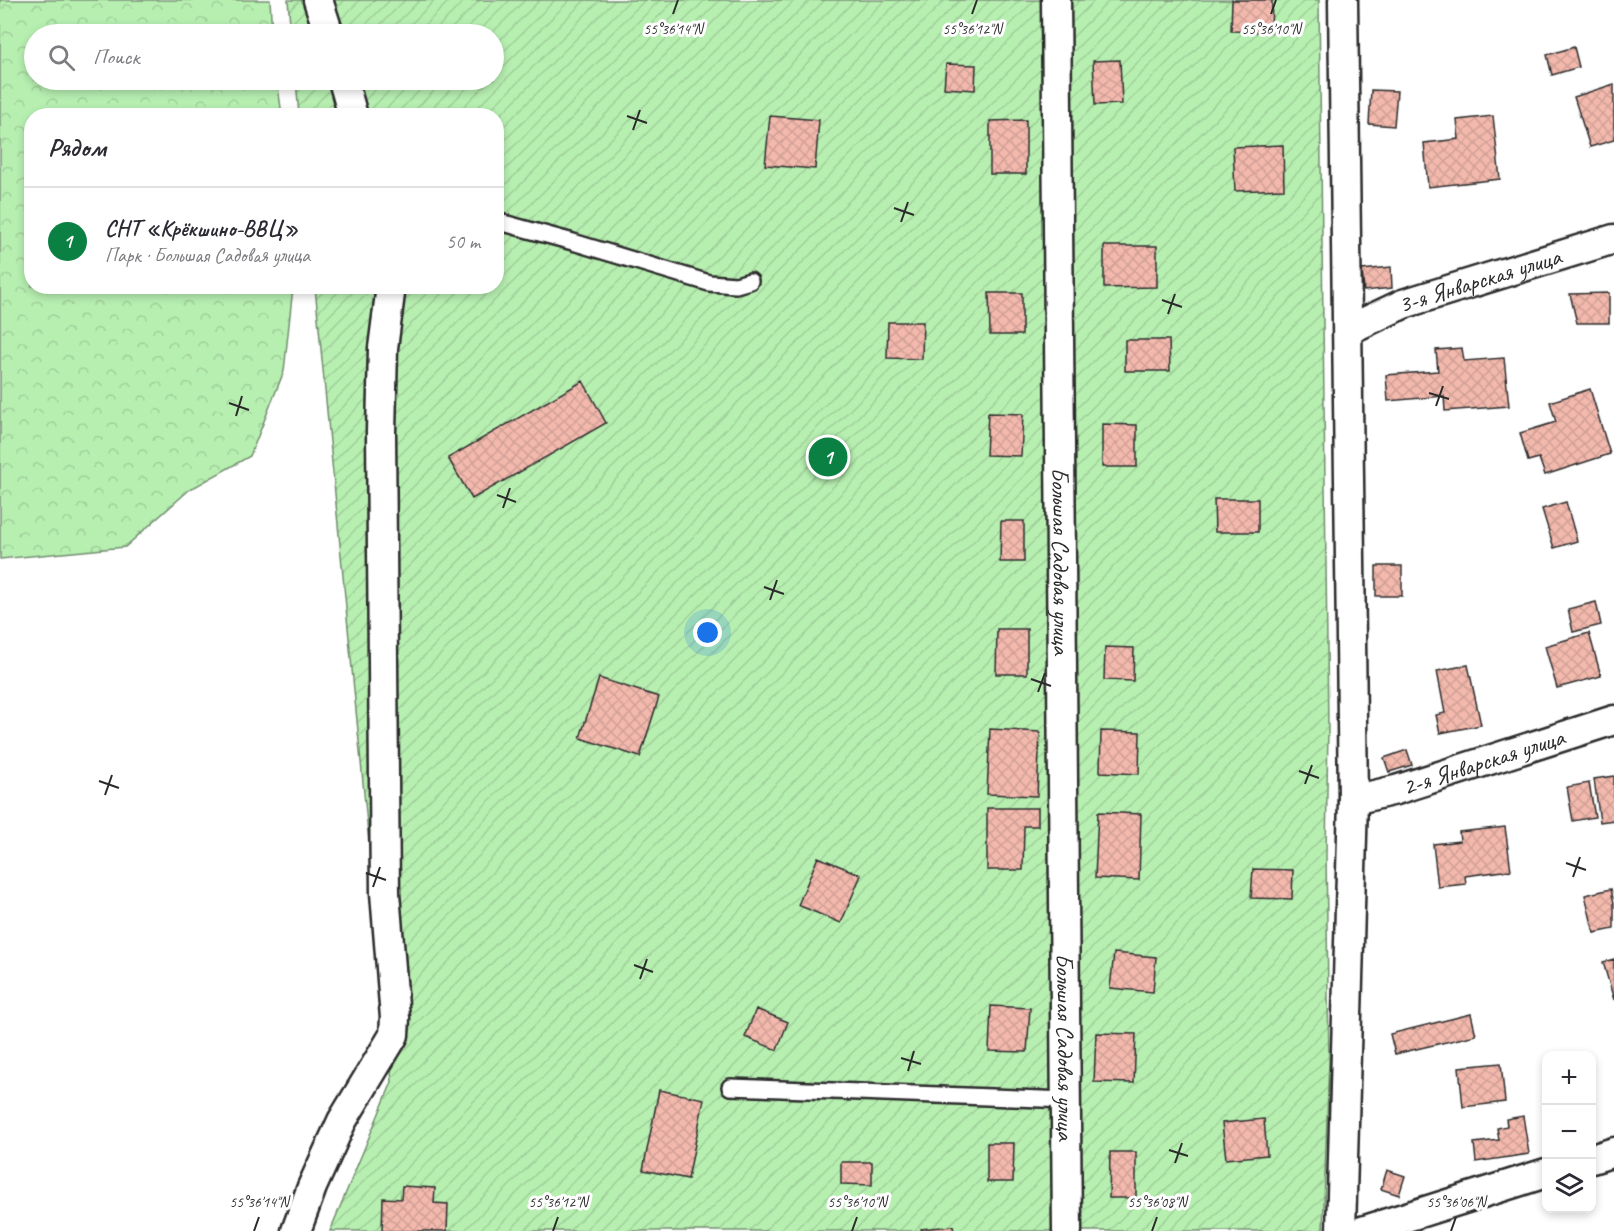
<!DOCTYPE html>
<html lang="ru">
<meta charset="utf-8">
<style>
:root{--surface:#fff;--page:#f2f2f3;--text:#2b2b33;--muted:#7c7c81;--line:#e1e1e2;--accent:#0b8043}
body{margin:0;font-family:Caveat,sans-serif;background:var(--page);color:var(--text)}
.controls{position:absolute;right:18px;bottom:18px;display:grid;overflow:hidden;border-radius:12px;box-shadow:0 3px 9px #0003}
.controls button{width:54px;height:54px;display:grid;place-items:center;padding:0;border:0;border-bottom:2px solid var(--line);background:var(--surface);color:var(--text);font:30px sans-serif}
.you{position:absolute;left:708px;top:633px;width:21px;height:21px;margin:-15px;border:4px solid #fff;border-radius:50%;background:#1a73e8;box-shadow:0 0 0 9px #1a73e833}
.badge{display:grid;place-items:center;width:39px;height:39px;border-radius:50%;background:var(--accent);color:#fff;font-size:20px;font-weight:700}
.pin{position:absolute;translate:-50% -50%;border:3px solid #fff;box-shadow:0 2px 6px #0006}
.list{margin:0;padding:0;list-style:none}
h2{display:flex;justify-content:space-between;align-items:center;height:78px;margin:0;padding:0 24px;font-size:26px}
h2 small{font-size:20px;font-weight:400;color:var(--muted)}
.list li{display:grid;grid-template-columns:39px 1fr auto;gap:18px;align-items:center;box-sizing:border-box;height:108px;padding:0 24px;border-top:2px solid var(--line)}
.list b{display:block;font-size:22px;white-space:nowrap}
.list p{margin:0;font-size:20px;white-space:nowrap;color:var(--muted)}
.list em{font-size:20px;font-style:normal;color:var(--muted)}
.icon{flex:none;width:33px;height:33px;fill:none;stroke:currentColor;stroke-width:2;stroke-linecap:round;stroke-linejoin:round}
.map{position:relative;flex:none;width:1614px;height:1231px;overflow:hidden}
.search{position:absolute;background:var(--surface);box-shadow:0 3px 9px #0003;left:24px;top:24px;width:480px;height:66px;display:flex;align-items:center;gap:15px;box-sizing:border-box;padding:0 21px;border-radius:33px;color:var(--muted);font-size:22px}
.panel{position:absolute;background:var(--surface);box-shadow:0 3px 9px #0003;left:24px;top:108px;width:480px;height:186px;border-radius:24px}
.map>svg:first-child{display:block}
.forest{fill:url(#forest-crowns);stroke:#718d6e;stroke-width:1.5}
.garden{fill:url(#garden-furrows);stroke:#718d6e;stroke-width:1.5}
.building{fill:url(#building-cross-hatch);stroke:#2b2b2b;stroke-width:1.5}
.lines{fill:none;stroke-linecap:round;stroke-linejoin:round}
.service-casing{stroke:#2b2b2b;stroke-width:20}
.minor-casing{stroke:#2b2b2b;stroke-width:33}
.service{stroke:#fff;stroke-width:15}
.minor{stroke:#fff;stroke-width:28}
.ticks{fill:none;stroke:#2b2b2b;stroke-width:2}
.labels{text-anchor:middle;stroke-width:6;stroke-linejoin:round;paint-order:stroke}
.street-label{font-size:24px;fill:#2b2b2b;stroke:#fff}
.ticks-label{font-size:15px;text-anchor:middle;fill:#2b2b2b;stroke:#fff;stroke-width:6;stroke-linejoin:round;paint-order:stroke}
</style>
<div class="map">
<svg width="1614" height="1231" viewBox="0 0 1614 1231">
<defs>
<pattern id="forest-crowns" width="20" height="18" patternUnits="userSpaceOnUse" patternTransform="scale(1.5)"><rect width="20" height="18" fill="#b7efb1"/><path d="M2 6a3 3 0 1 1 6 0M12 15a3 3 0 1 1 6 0" fill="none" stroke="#9ecd98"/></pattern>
<pattern id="garden-furrows" width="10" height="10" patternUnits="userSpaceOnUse" patternTransform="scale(1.5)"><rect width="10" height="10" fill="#b7efb1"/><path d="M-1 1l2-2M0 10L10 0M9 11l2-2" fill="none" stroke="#9ecd98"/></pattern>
<pattern id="building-cross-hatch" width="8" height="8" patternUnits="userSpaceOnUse" patternTransform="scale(1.5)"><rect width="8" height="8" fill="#f3b9ad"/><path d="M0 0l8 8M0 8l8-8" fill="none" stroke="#d09f95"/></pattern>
</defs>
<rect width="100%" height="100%" fill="#fff"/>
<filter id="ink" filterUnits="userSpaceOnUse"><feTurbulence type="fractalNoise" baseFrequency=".0167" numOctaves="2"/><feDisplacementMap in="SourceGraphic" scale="12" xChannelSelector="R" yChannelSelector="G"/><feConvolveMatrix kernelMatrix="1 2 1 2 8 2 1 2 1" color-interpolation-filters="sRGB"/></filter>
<g filter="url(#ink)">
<path class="forest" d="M0 0H270L272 34H34V80H277L282 115 32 116V286L293 287 284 371 250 456 189 490 125 547 0 559Z"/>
<path class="garden" d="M288 0H1319L1328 726 1326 855 1329 1061 1323 1231H330L392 1082 315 287 496 286V116L299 115 296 80H494V34H291Z"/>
<path class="building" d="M1232 0H1272L1271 32 1231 31Z
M1574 47 1579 67 1552 75 1547 55Z
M1120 60 1122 104 1095 105 1093 61Z
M946 64 976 65 975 90 944 88Z
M1614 84V140L1590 147 1574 97Z
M1371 90 1397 91 1394 126 1369 124Z
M770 116 819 120 815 169 765 165Z
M1493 116 1500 179 1428 187 1424 143 1459 139 1457 120Z
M1026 120V174H990V121Z
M1283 145 1284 189 1235 191 1233 147Z
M1104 246H1157V287L1104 288Z
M1391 267 1392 288 1364 291 1362 270Z
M989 293H1022V335H990Z
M1609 293V323H1577L1570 294Z
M888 322H923L922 359 887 358Z
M1125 340H1169L1170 371H1125Z
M1462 348 1464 361 1504 358 1509 406 1445 411 1444 396 1388 401 1386 375 1438 371 1436 350Z
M583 381 606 423 472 499 448 458Z
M1590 389 1610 454 1545 475 1539 458 1528 461 1520 433 1556 422 1550 402Z
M988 413 1023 414 1021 456 986 455Z
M1102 424 1137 425V467H1102Z
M1214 499H1258V532H1215Z
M1566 502 1577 541 1554 548 1542 509Z
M1001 521H1024V562H1000Z
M1376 566H1402V596H1376Z
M1596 602 1601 625 1573 632 1568 609Z
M997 629H1027V674H996Z
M1589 633 1601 676 1557 688 1545 646Z
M1105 647 1134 648 1133 681 1104 680Z
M1468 665 1481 725 1440 733 1436 715 1445 713 1437 671Z
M599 678 659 697 640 757 580 738Z
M990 729 1040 732 1037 796 987 794Z
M1101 731 1140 732 1139 774 1100 772Z
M1407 750 1412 765 1389 772 1384 758Z
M1614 776V820L1600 822 1594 779Z
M1589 783 1595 817 1573 821 1567 787Z
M987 808H1038V826H1024L1023 870H987Z
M1098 812 1141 814 1139 880 1095 878Z
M1505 827 1511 870 1465 876 1466 884 1438 887 1433 844 1460 841 1459 832Z
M818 857 861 875 841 923 798 905Z
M1253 869 1293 870 1292 899 1251 898Z
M1611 889 1614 903V929L1594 933 1585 895Z
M1114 953 1156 957 1153 992 1110 988Z
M1614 959V1000L1603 962Z
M991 1006 1030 1008 1027 1052 989 1051Z
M756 1009 788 1022 777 1050 745 1037Z
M1471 1014 1476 1035 1395 1054 1390 1034Z
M1096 1033 1136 1034 1134 1083 1094 1082Z
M1501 1063 1505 1102 1463 1107 1459 1067Z
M659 1090 704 1099 688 1179 643 1170Z
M1523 1116 1529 1154 1476 1162 1474 1143 1499 1140 1497 1128 1507 1126 1506 1119Z
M1264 1119 1267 1155 1226 1159 1222 1123Z
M987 1143H1014L1013 1182H987Z
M1110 1152H1136V1198H1109Z
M841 1162H872V1185L841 1184Z
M1387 1170 1405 1176 1399 1195 1381 1189Z
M402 1186 435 1188 434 1203 448 1204 447 1231H382L383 1198 401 1199Z
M953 1226 954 1231H922L921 1229Z"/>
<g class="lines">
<g class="service-casing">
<path id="service" d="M496 221 573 242 709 283 736 285 750 281
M730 1087 1067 1100"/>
</g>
<g class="minor-casing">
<g id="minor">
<path d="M318 0 329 34"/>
<path id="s1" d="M1056 0 1067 1231"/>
<path d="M343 80 353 116"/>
<path id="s2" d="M1348 330 1403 304 1614 239"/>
<path id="s3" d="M1353 800 1396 790 1614 720"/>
<path d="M1592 1159 1614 1152"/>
<path d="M296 1231 312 1187 342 1121 394 1035 395 1018 385 893 381 432 383 348 391 286"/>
<path d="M1341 1231 1353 800 1343 0"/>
<path d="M1362 1231 1546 1173"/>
</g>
</g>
<use href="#service" class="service"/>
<use href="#minor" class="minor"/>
</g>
</g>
<path class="ticks" d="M673 14 678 0M972 14 977 0M1271 14 1276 0M627 116 647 123M633 130 640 110M894 208 914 215M901 222 908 202M1162 300 1182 307M1168 314 1175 294M1429 393 1449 399M229 403 249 410M1436 406 1443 386M236 416 242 396M497 495 516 502M503 508 510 488M764 587 784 594M770 600 777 580M1031 679 1051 686M1038 692 1045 673M1299 771 1319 778M99 781 119 788M1305 784 1312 765M105 795 112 775M1566 863 1586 870M366 873 386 880M1573 877 1580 857M373 887 380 867M634 965 653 972M640 979 647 959M901 1058 921 1064M908 1071 914 1051M1169 1150 1188 1156M1175 1163 1182 1143M254 1231 259 1217M553 1231 558 1217M852 1231 857 1217M1152 1231 1157 1217M1451 1231 1456 1217"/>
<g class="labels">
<g class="street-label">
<text dy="8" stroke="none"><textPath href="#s2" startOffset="141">3-я Январская улица</textPath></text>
<text dy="8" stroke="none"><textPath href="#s1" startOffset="561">Большая Садовая улица</textPath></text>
<text dy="8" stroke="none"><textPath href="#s3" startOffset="136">2-я Январская улица</textPath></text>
<text dy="8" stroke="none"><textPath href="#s1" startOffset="1047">Большая Садовая улица</textPath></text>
</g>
</g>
<g class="ticks-label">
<text x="673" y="34">55°36'14"N</text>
<text x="972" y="34">55°36'12"N</text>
<text x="1271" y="34">55°36'10"N</text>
<text x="259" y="1207">55°36'14"N</text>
<text x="558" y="1207">55°36'12"N</text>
<text x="857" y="1207">55°36'10"N</text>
<text x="1157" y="1207">55°36'08"N</text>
<text x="1456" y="1207">55°36'06"N</text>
</g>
</svg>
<div class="controls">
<button>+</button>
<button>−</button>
<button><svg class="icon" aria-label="layers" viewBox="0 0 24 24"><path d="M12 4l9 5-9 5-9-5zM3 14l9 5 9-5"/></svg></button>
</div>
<div class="you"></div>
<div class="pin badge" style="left:828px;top:457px">1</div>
<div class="search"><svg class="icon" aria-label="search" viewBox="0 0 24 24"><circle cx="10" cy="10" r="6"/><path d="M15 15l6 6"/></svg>Поиск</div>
<section class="panel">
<h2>Рядом<small></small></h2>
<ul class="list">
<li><span class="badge">1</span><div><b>СНТ «Крёкшино-ВВЦ»</b><p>Парк · Большая Садовая улица</p></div><em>50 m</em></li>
</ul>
</section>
</div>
